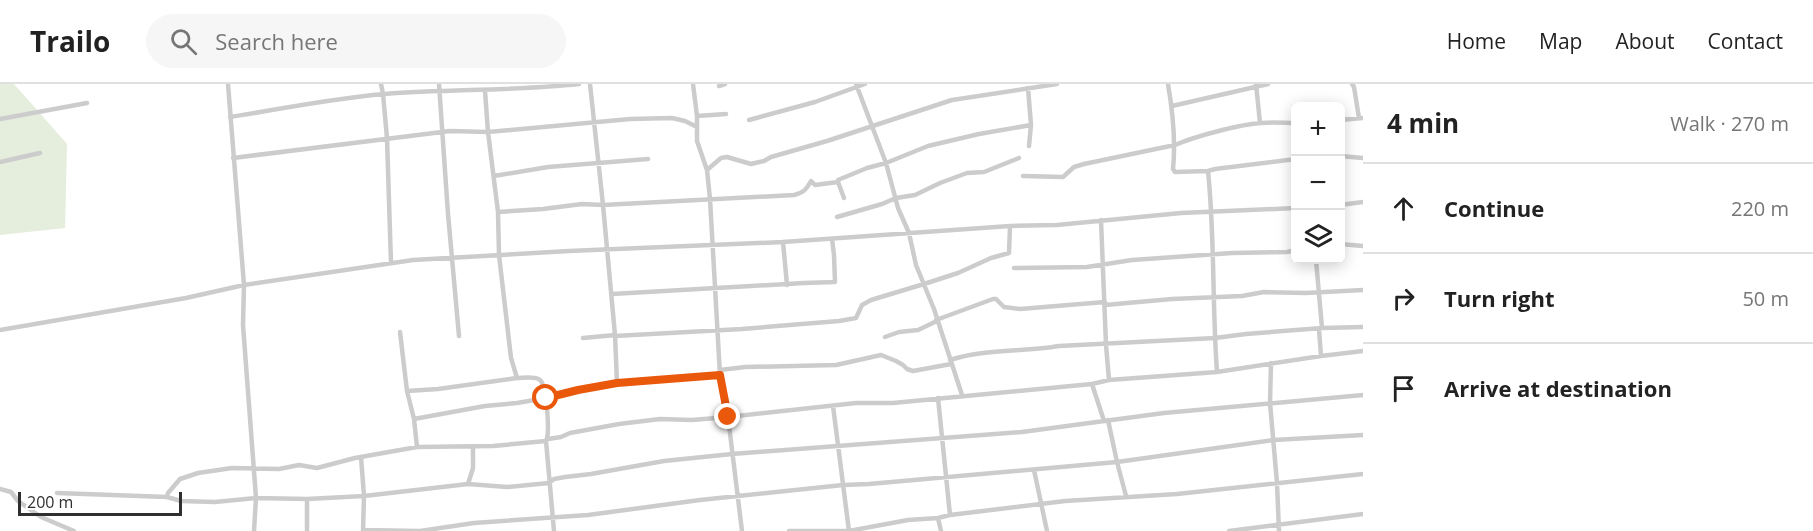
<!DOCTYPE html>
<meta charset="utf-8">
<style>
:root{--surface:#fff;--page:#f6f6f6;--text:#222;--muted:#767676;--line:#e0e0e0}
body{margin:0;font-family:"Open Sans",sans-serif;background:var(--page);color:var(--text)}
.controls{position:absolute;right:18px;top:18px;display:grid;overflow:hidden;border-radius:9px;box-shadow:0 3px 15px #0003}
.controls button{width:54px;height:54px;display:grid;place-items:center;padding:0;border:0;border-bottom:2px solid var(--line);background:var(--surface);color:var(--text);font:30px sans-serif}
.scale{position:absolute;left:18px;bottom:15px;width:164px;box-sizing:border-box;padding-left:6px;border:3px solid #2f2f2f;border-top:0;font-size:16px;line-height:21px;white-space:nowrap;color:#2f2f2f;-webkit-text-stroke:4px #fff;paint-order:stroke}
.stop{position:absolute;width:18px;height:18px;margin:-14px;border:4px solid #ea580c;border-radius:50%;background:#fff}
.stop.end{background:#ea580c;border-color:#fff;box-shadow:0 2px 6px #0008}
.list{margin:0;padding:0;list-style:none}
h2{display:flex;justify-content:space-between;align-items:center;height:78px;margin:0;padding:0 24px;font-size:26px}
h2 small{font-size:20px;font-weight:400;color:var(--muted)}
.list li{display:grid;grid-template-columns:39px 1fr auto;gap:18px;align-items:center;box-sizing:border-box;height:90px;padding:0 24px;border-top:2px solid var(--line)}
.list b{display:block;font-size:22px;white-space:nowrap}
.list em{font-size:20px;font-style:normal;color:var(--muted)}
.icon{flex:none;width:33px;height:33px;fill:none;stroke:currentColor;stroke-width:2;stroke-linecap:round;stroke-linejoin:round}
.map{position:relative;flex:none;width:1363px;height:447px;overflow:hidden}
header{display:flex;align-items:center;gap:36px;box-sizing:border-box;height:84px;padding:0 30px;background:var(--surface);border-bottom:2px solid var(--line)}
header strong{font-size:28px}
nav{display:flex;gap:33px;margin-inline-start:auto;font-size:21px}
.search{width:420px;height:54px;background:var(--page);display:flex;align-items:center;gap:15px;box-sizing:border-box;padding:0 21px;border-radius:33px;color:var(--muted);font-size:22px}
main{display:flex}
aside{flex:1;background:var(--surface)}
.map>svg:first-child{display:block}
.green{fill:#e5eddd}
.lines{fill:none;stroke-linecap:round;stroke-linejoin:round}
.minor{stroke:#ccc;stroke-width:4.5}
.route{stroke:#ea580c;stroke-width:8}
</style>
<header>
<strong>Trailo</strong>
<div class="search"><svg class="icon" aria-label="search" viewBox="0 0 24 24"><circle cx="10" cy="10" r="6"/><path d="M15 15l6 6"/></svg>Search here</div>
<nav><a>Home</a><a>Map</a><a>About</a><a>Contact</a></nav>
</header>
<main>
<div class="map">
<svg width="1363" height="447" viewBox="0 0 1363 447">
<rect width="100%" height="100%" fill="#fff"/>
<path class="green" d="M0 0H14L67 60 65 144 0 151Z"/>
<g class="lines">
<path class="minor" d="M228 0 244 201 243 241 256 414 254 447
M381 0 383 10 387 54 391 179
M439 0 448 130 459 252
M590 0 603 121 794 111C803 109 806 106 811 97L815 101 838 98 844 114
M693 0 697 32V57L707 86 710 115 720 291 728 333 742 447
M856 0 886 79 898 124 909 149 916 181 934 225 962 311
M1168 0C1173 29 1176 56 1173 85L1175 88 1208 87 1215 85 1296 75
M1256 0 1260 39
M1352 0 1354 3 1359 34
M719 2 725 0
M1028 4 1031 41 1029 62
M485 7 488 48 498 128 499 171 511 274 517 294C523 294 536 292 540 296 547 302 550 350 546 357L554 447
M1172 22 1268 0
M697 32 726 30
M230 33C282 25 333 14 385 10 450 5 514 7 579 0
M0 35 87 19
M749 36 815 18 865 0
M1340 36 1363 34
M1340 72 1363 74
M233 74 450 47 488 48 630 35 672 34 685 37 697 43
M0 78 40 69
M707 86 721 74 727 73 751 80 764 77 771 73 827 57 952 16 1057 0
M1208 87C1215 154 1212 221 1217 288
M494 92 548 83 648 75
M1023 92 1063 93 1074 83 1084 80 1175 61C1196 52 1241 40 1262 39 1273 38 1285 39 1296 39
M838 98V96L867 84 886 79 928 62 979 50 1031 41
M1340 121 1363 118
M498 128 543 125 582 120 603 121 615 251
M837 133 882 120 896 114 915 111 940 99 967 89 984 88 1019 74
M1101 136 1106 261 1109 296
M783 158 787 201
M1340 160 1363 162
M1316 176 1322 244
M1014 184 1087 183 1132 176 1232 169 1287 168 1296 166
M612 210 804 199 835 198 834 171 832 155
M1105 221 1172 215 1242 212 1264 208 1306 209 1363 206
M936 236 993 215H996L1004 223 1020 225 1105 218
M1319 245 1321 272
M0 246 186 214 244 201 413 176 569 167 783 158 1010 142 1057 141 1181 129 1296 124
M400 248 407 307 414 335 417 363
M615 252 742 245 839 237 856 234 862 221 871 216 924 200 958 189 991 174 1009 169 1010 142
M885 253 899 248 918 246 937 237
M583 254 615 251 617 299
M950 276C982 265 1024 268 1059 262L1215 254 1246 250 1322 244 1363 243
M1271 279 1270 319 1277 399 1279 447
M720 286 745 283 836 281 881 271 896 277 903 281 907 285 913 287 951 280
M1092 300 1104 337
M407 307 438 305 517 294
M938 314 950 431
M833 322 849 447
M414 335 485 322 517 319 546 314 578 306 617 299 720 291
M1108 336 1117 378 1126 412
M548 355 561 353 570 349 619 340 660 335 692 336 728 333 856 319H893L1092 300 1109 296 1217 288 1321 272 1363 267
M361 373 364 412 363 447
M1034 386 1047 447
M468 400 473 384V362
M0 405 11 408 18 417 41 433 74 447
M57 409 167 413 181 417 215 418 256 414 307 415 364 412 468 400 507 403 549 399 554 395 565 393 591 390 664 377 732 370 1022 348 1164 329 1363 311
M167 413 168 409 180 395 198 389 232 384 279 385 299 381 317 384 355 374 417 363 493 362 546 357
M938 434 941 447
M363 446 420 447 474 439 588 431 700 416 843 401 869 400 1117 378 1274 356 1363 351
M307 447V415
M789 447H849L908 436 938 434 950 431 1065 417 1177 410 1363 390
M1229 447 1363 430"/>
</g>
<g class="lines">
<path class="route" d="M546 314 578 306 617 299 720 291 728 333"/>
</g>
</svg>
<div class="controls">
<button>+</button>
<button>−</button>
<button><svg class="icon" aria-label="layers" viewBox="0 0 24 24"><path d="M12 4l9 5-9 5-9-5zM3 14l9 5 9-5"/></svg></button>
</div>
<div class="scale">200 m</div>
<div class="stop" style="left:546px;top:314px"></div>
<div class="stop end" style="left:728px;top:333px"></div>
</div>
<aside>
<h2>4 min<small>Walk · 270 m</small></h2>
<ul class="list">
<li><svg class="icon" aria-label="ahead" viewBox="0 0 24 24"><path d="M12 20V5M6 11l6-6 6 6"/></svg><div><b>Continue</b></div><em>220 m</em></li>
<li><svg class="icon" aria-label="right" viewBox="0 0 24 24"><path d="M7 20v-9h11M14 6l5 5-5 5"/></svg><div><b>Turn right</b></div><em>50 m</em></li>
<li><svg class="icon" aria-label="arrive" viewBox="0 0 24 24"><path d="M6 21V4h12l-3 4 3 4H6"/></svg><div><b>Arrive at destination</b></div></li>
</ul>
</aside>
</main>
